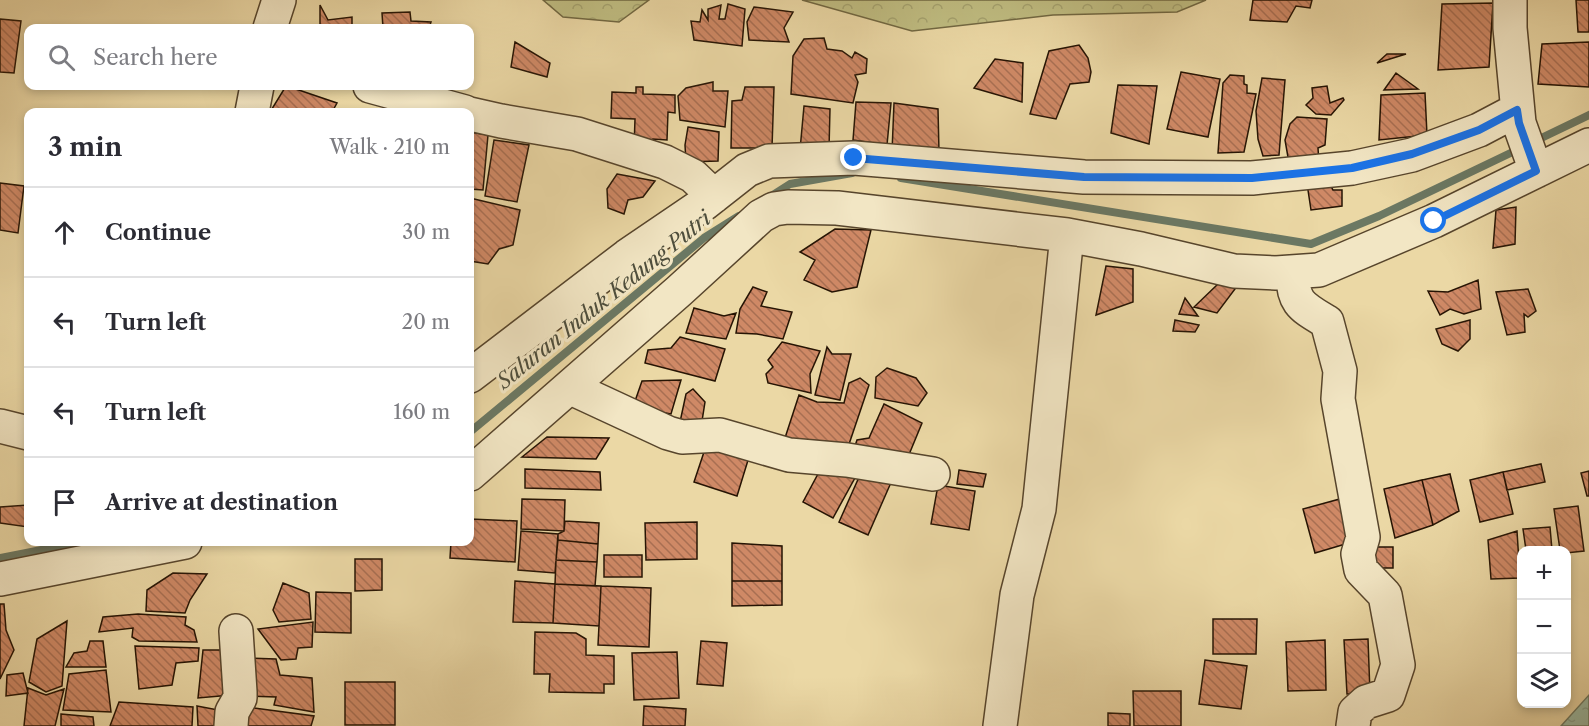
<!DOCTYPE html>
<meta charset="utf-8">
<style>
:root{--surface:#fff;--page:#f7f7f7;--text:#2b2b33;--muted:#7c7c81;--line:#e1e1e2}
body{margin:0;font-family:"Libre Caslon Text",serif;background:var(--page);color:var(--text)}
.controls{position:absolute;right:18px;bottom:18px;display:grid;overflow:hidden;border-radius:12px;box-shadow:0 3px 9px #0003}
.controls button{width:54px;height:54px;display:grid;place-items:center;padding:0;border:0;border-bottom:2px solid var(--line);background:var(--surface);color:var(--text);font:30px sans-serif}
.stop{position:absolute;width:18px;height:18px;margin:-14px;border:4px solid #1a73e8;border-radius:50%;background:#fff}
.stop.end{background:#1a73e8;border-color:#fff;box-shadow:0 2px 6px #0008}
.list{margin:0;padding:0;list-style:none}
h2{display:flex;justify-content:space-between;align-items:center;height:78px;margin:0;padding:0 24px;font-size:26px}
h2 small{font-size:20px;font-weight:400;color:var(--muted)}
.list li{display:grid;grid-template-columns:39px 1fr auto;gap:18px;align-items:center;box-sizing:border-box;height:90px;padding:0 24px;border-top:2px solid var(--line)}
.list b{display:block;font-size:22px;white-space:nowrap}
.list em{font-size:20px;font-style:normal;color:var(--muted)}
.icon{flex:none;width:33px;height:33px;fill:none;stroke:currentColor;stroke-width:2;stroke-linecap:round;stroke-linejoin:round}
.map{position:relative;flex:none;width:1589px;height:726px;overflow:hidden}
.search{position:absolute;background:var(--surface);box-shadow:0 3px 9px #0003;left:24px;top:24px;width:450px;height:66px;display:flex;align-items:center;gap:15px;box-sizing:border-box;padding:0 21px;border-radius:12px;color:var(--muted);font-size:22px}
.panel{position:absolute;background:var(--surface);box-shadow:0 3px 9px #0003;left:24px;top:108px;width:450px;height:438px;border-radius:12px}
.map>svg:first-child{display:block}
.forest{fill:url(#forest-crowns);stroke:#726842;stroke-width:1.5}
.water{fill:url(#water-ripples);stroke:#6b7863;stroke-width:1.5}
.lines{fill:none;stroke-linecap:round;stroke-linejoin:round}
.stream{stroke:#6b7863;stroke-width:8}
.building{fill:url(#building-back-hatch);stroke:#261404;stroke-width:1.5}
.street-casing{stroke:#57452c;stroke-width:36}
.street{stroke:#f2e6c4;stroke-width:33}
.route{stroke:#1a73e8;stroke-width:8}
.labels{text-anchor:middle;stroke-width:6;stroke-linejoin:round;paint-order:stroke}
.water-label{font-size:21px;font-style:italic;fill:#4e4e3c;stroke:#f2e6c4}
</style>
<div class="map">
<svg width="1589" height="726" viewBox="0 0 1589 726">
<defs>
<pattern id="forest-crowns" width="20" height="18" patternUnits="userSpaceOnUse" patternTransform="scale(1.5)"><rect width="20" height="18" fill="#bfbc81"/><path d="M2 6a3 3 0 1 1 6 0M12 15a3 3 0 1 1 6 0" fill="none" stroke="#a4a16e"/></pattern>
<pattern id="water-ripples" width="26" height="14" patternUnits="userSpaceOnUse" patternTransform="scale(1.5)"><rect width="26" height="14" fill="#99baa3"/><path d="M2 4q2-2 4 0t4 0M15 11q2-2 4 0t4 0" fill="none" stroke="#849f8b"/></pattern>
<pattern id="building-back-hatch" width="6" height="6" patternUnits="userSpaceOnUse" patternTransform="scale(1.5)"><rect width="6" height="6" fill="#cf8966"/><path d="M-1 5l2 2M0 0l6 6M5-1l2 2" fill="none" stroke="#a86f52"/></pattern>
</defs>
<rect width="100%" height="100%" fill="#ebd8a5"/>
<filter id="stains"><feTurbulence type="fractalNoise" baseFrequency=".00333" numOctaves="4"/><feColorMatrix values="0 0 0 0 .2 0 0 0 0 .09 0 0 0 0 .02 0 0 0 .5 -.17"/></filter>
<radialGradient id="worn" r=".72"><stop offset=".6" stop-color="#630" stop-opacity="0"/><stop offset="1" stop-color="#630" stop-opacity=".3"/></radialGradient>
<path class="forest" d="M543 0H649L619 22 563 17Z
M802 0H1206L1177 12 1053 15 912 31Z"/>
<path class="water" d="M1589 695V726H1561Z"/>
<g class="lines">
<path class="stream" d="M1533 142 1589 115
M901 178 1311 244 1379 216 1521 148
M768 198 790 184 852 173
M470 432 704 238 739 216
M0 558 82 542"/>
</g>
<path class="building" d="M1253 0H1312L1310 8 1296 6 1287 22 1250 20Z
M1576 0H1589V32H1578Z
M1493 3 1489 67 1438 70 1442 4Z
M728 4 745 9 742 46 694 40 691 21 700 22 702 10 708 20V9L721 5 719 19H725Z
M320 5 328 20 352 17V28H320Z
M754 7 793 12 784 28 789 42 749 40 747 22Z
M410 12 411 21 431 22 429 28H383L382 13Z
M0 19 21 21 14 73 0 72Z
M824 38 827 49 842 51 852 58 855 52 867 59 866 73 855 75 858 82 853 103 791 94 793 56 804 39Z
M515 42 550 63 547 77 511 67Z
M1589 42V87L1538 84 1542 44Z
M1079 45 1088 58 1091 72 1089 82 1070 84 1056 119 1030 114 1049 51Z
M1387 54H1406L1377 63Z
M995 59 1023 63 1022 102 974 88Z
M1181 72 1220 79 1208 137 1167 129Z
M1396 73 1418 89 1384 90Z
M1230 75 1244 76V84L1247 85V93L1256 94 1244 152 1218 153 1223 83Z
M1262 78 1285 80 1279 155 1263 156 1258 139 1256 111Z
M713 82V91H728L725 127 680 120 678 96 686 88Z
M1118 85 1157 86 1149 144 1111 133Z
M286 86H287L337 103 332 112H270Z
M1327 86 1330 103 1343 98 1344 100 1331 115 1316 114 1306 105 1313 98 1312 88Z
M636 87H643V94L675 95V113L668 112 667 140 653 139V148H634L635 119 611 118 612 92 636 93Z
M745 87H774L772 148H731L732 101 742 100Z
M1425 93 1427 135 1379 140 1381 95Z
M856 102 891 103 887 145 853 140Z
M894 103 938 109 939 152H892Z
M804 106 830 109 829 149 800 150Z
M1297 117 1327 119 1325 145 1318 148 1319 163H1289L1285 140 1290 124Z
M688 127 719 132 718 161 686 162 685 145Z
M470 132 488 135 483 190 470 189Z
M494 140 529 145 517 202 485 196Z
M617 174 655 181 643 197 628 200 624 214 608 208 607 189Z
M1326 176 1333 190H1342V206L1311 210 1306 177Z
M0 183 24 186 18 233 0 230Z
M470 198 520 210 513 245 499 249 488 264 470 261Z
M1516 207 1515 244 1493 248 1496 210Z
M835 229 871 230 857 287 832 292 804 280 815 260 800 252Z
M1106 266 1133 269V302L1096 315Z
M1478 280 1481 309 1464 314 1450 309 1440 315 1428 291 1448 292Z
M1218 284 1238 285 1217 313 1194 307Z
M753 287 767 292 761 306 792 312 783 339 757 334 736 333 740 309Z
M1528 289 1536 311 1528 317 1524 314 1525 332 1507 335 1496 292Z
M1185 298 1198 316 1179 314Z
M694 308 724 316 736 313 726 339 686 333Z
M1175 320 1199 325 1195 332 1173 331Z
M1470 320V339L1458 351 1442 344 1436 329Z
M680 337 725 349 715 381 645 363 648 350 671 348Z
M782 342 820 351 810 374 811 393 768 383 766 374 773 367 768 360Z
M827 347 832 354H851L840 400 815 395Z
M887 368 916 378 927 393 918 406 875 398 876 377Z
M860 378 869 385 845 456 784 441 799 395 817 402 844 403 849 383Z
M681 380 671 414 633 407 642 381Z
M693 389 705 402 702 421 680 422 686 394Z
M884 404 922 423 908 457 853 452 857 440 869 438Z
M547 437 609 438 596 459 522 457Z
M707 443 749 457 737 496 694 482Z
M826 459 856 476 833 518 803 502Z
M1541 464 1545 482 1507 490 1503 472Z
M864 466 893 478 868 535 839 522Z
M525 469 600 472 601 490 525 488Z
M959 470 986 474 983 487 957 484Z
M1589 471V496H1587L1581 473Z
M1503 472 1513 514 1480 522 1470 480Z
M1450 474 1459 511 1433 525 1422 480Z
M1422 480 1433 525 1395 538 1384 489Z
M938 485 975 491 969 530 931 524Z
M1347 497 1359 540 1315 553 1303 509Z
M522 499 565 500 564 531 521 529Z
M28 505V527L0 523V507Z
M1578 506 1584 551 1566 553V550H1560L1554 509Z
M470 519 517 521 515 562 450 558 451 542H470Z
M565 521 599 523 598 544 558 540V534L564 531Z
M697 522V559L646 560 645 523Z
M1550 527 1552 550H1526L1523 529Z
M521 531 558 534 555 573 518 570Z
M1517 531 1520 578 1491 579 1488 540Z
M558 540 598 544 597 562 556 560Z
M732 543 782 546V581H732Z
M1369 547H1393V568H1369Z
M604 555H642V577H604Z
M355 559H382V590L355 591Z
M556 560 597 562 595 586 555 584Z
M173 573 207 574 190 600 185 613 146 611 147 590Z
M515 581 555 584 553 623 513 622Z
M732 581H782V605L732 606Z
M283 583 309 593 311 619 279 622 273 610Z
M555 584 601 586 599 626 553 623Z
M601 586 651 588 649 647 598 645Z
M316 592 351 593V633L315 632Z
M0 604H4L6 630 14 650 0 679Z
M138 614 186 617 185 625 194 630 197 642 139 641 132 637 133 628 99 632 103 617Z
M1213 619H1257L1256 654H1213Z
M67 621 62 686 46 692 29 682 37 639Z
M313 622 312 647 298 648 296 659 281 660 258 629Z
M535 632 576 633 586 639V655L614 656V684H604V693L549 692 550 674H534Z
M1368 639 1370 693 1347 694 1344 640Z
M1325 640 1326 690 1288 691 1286 642Z
M90 641H103L106 667H66L74 653 87 651Z
M701 641 727 643 723 686 697 684Z
M135 646 199 648 198 661 176 663 172 685 139 689Z
M203 650H230L231 695 198 698Z
M677 652 679 698 634 700 632 653Z
M244 658 276 659 280 675 312 678 314 712 274 705 276 697 246 696Z
M1205 660 1247 666 1241 709 1199 704Z
M106 670 111 712 63 710 69 674Z
M23 673 28 693 6 696 7 675Z
M345 682H395V725H345Z
M28 688 46 695 64 689 55 726H24Z
M1133 691H1181V726H1134Z
M119 702 193 707 192 726H110Z
M197 706 229 712 227 726H198Z
M240 706 314 716 311 726H237Z
M644 706 686 709 685 726H643Z
M1108 713 1130 714V726H1108Z
M61 714 93 717 94 726H61Z"/>
<g class="lines">
<g class="street-casing">
<path id="street" d="M1510 0V28L1519 123 1536 171
M270 28 279 0
M370 86 465 112
M252 112 257 86
M470 114 501 121 577 134 665 162 693 176 714 196
M1293 272C1292 303 1302 307 1327 322L1340 371 1338 399 1363 537 1358 554 1361 570 1385 595 1398 665 1388 695 1366 702 1355 712 1353 726
M470 376 627 256 705 203 747 170 769 161 854 158 1084 177 1252 178 1352 168 1412 155 1479 130 1517 110
M571 388 668 433 682 437 720 435 789 455 847 460 933 474
M0 426 28 433
M470 474 679 291 761 216 774 209 788 207 837 208 1067 235 1141 249 1234 271 1276 273 1319 270 1434 221 1589 145
M0 579 185 542
M231 726 232 712 240 698V692L236 631
M1000 726 1017 595 1039 509 1067 235"/>
</g>
<use href="#street" class="street"/>
</g>
<g class="lines">
<path class="route" d="M854 158 1084 177 1252 178 1352 168 1412 154 1479 130 1517 110 1519 123 1536 171 1434 221"/>
</g>
<g class="labels">
<g class="water-label">
<text transform="translate(604 300) rotate(-39)" y="7">Saluran Induk Kedung Putri</text>
</g>
</g>
<rect width="100%" height="100%" filter="url(#stains)"/>
<rect width="100%" height="100%" fill="url(#worn)"/>
</svg>
<div class="controls">
<button>+</button>
<button>−</button>
<button><svg class="icon" aria-label="layers" viewBox="0 0 24 24"><path d="M12 4l9 5-9 5-9-5zM3 14l9 5 9-5"/></svg></button>
</div>
<div class="stop" style="left:1434px;top:221px"></div>
<div class="stop end" style="left:854px;top:158px"></div>
<div class="search"><svg class="icon" aria-label="search" viewBox="0 0 24 24"><circle cx="10" cy="10" r="6"/><path d="M15 15l6 6"/></svg>Search here</div>
<section class="panel">
<h2>3 min<small>Walk · 210 m</small></h2>
<ul class="list">
<li><svg class="icon" aria-label="ahead" viewBox="0 0 24 24"><path d="M12 20V5M6 11l6-6 6 6"/></svg><div><b>Continue</b></div><em>30 m</em></li>
<li><svg class="icon" aria-label="left" viewBox="0 0 24 24"><path d="M17 20v-9H6M10 6l-5 5 5 5"/></svg><div><b>Turn left</b></div><em>20 m</em></li>
<li><svg class="icon" aria-label="left" viewBox="0 0 24 24"><path d="M17 20v-9H6M10 6l-5 5 5 5"/></svg><div><b>Turn left</b></div><em>160 m</em></li>
<li><svg class="icon" aria-label="arrive" viewBox="0 0 24 24"><path d="M6 21V4h12l-3 4 3 4H6"/></svg><div><b>Arrive at destination</b></div></li>
</ul>
</section>
</div>
